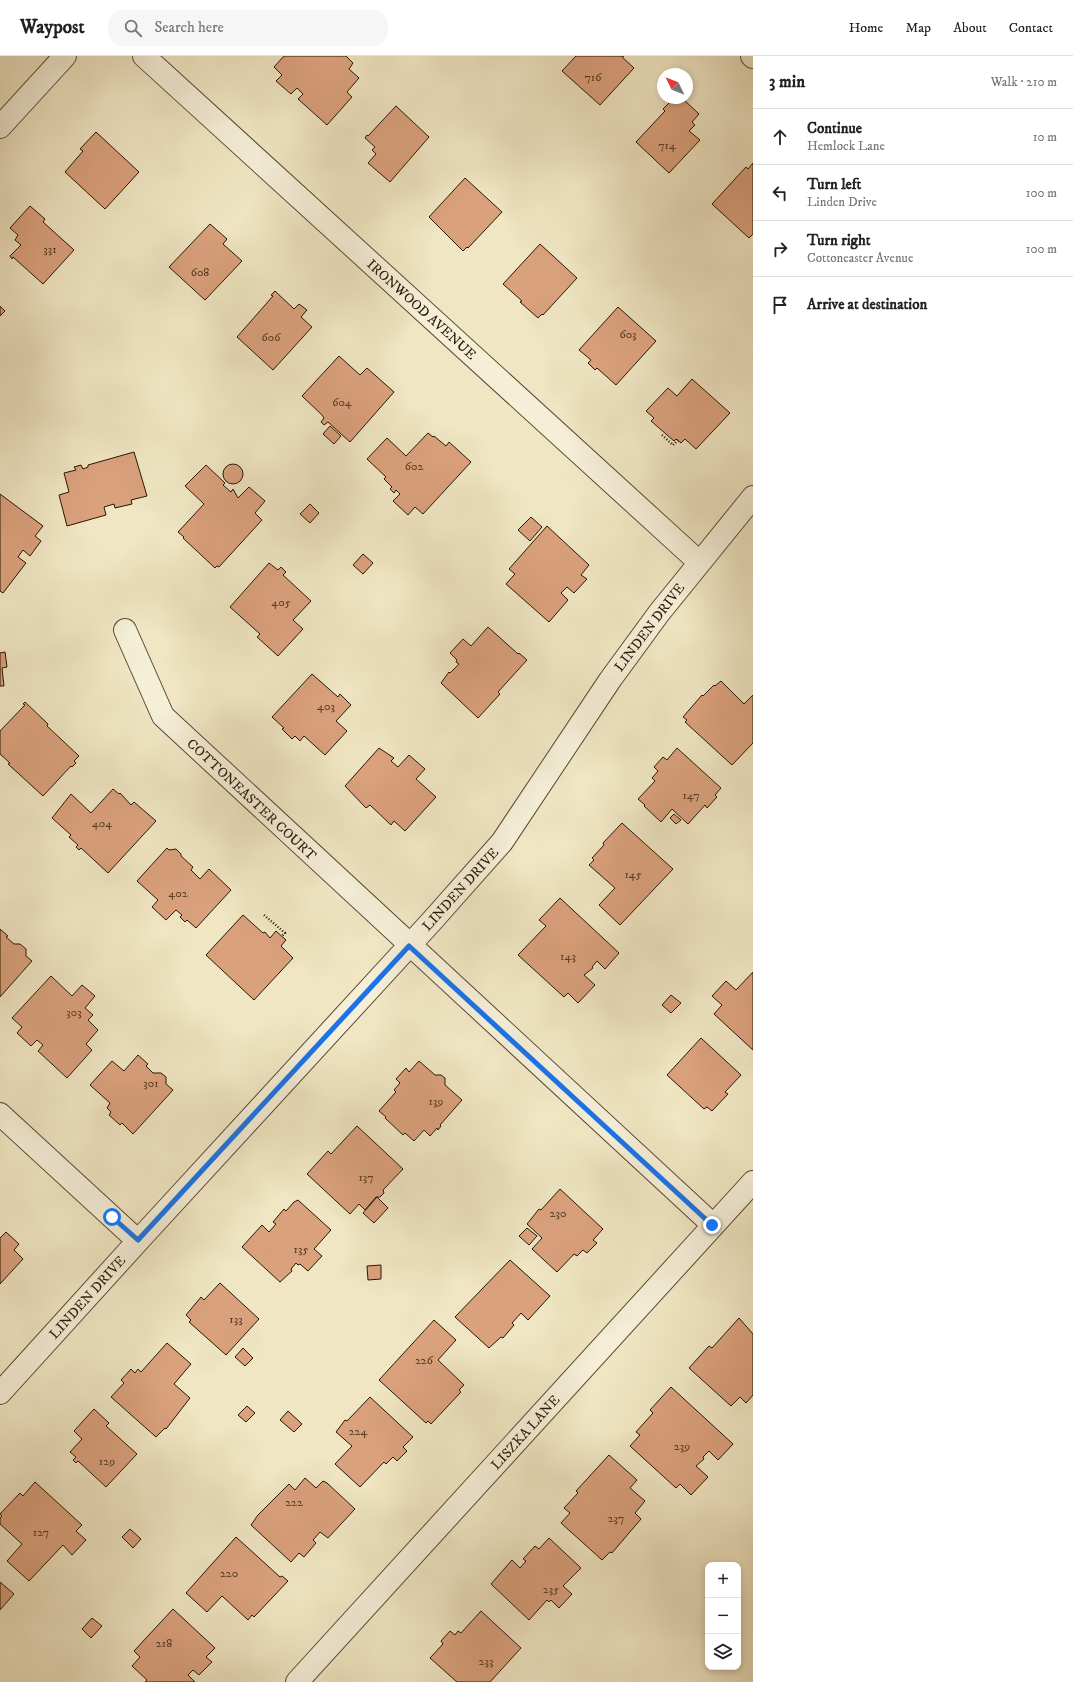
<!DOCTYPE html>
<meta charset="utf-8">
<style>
:root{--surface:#fff;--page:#f6f6f6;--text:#222;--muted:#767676;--line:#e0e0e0}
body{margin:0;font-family:"IM FELL DW Pica",serif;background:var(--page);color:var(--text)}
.controls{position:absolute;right:12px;bottom:12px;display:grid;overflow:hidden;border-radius:8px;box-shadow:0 2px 6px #0003}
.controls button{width:36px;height:36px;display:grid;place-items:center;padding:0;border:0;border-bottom:1px solid var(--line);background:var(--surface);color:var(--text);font:20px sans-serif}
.compass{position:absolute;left:657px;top:12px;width:36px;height:36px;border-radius:50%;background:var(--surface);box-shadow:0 2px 6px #0003;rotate:313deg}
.stop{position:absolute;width:12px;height:12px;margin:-9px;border:3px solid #1a73e8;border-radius:50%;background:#fff}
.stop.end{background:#1a73e8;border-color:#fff;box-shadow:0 1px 4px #0008}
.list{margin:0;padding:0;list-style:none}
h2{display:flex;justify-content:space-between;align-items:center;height:52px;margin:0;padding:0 16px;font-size:17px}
h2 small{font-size:13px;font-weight:400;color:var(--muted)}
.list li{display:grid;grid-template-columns:26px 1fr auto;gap:12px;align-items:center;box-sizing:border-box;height:56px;padding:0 16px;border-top:1px solid var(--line)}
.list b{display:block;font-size:15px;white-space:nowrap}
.list p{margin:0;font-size:13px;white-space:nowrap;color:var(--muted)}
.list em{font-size:13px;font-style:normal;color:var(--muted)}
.icon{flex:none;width:22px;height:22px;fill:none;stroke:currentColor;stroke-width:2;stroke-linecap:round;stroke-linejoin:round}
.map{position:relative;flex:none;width:753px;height:1626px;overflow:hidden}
header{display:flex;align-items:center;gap:24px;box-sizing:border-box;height:56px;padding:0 20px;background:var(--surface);border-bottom:1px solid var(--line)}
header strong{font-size:19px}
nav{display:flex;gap:22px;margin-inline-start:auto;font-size:14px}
.search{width:280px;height:36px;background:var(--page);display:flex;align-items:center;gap:10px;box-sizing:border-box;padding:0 14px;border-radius:16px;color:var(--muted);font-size:15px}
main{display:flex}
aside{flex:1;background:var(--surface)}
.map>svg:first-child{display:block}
.building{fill:#daa17d;stroke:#281602}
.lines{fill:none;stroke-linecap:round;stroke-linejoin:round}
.street-casing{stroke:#5a4a32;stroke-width:24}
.path{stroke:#281602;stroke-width:2.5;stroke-dasharray:1 2;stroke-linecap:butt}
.street{stroke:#f5efd8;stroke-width:22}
.route{stroke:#1a73e8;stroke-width:5}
.labels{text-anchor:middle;stroke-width:3;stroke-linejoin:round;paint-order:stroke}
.number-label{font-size:12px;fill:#543921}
.street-label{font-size:14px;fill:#281602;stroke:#f5efd8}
</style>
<header>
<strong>Waypost</strong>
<div class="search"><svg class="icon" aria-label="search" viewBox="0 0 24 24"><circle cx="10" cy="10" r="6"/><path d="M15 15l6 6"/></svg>Search here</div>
<nav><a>Home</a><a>Map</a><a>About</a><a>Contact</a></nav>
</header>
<main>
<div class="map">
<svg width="753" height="1626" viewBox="0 0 753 1626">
<rect width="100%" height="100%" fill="#f0e6c3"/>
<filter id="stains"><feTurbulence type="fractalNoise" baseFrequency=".005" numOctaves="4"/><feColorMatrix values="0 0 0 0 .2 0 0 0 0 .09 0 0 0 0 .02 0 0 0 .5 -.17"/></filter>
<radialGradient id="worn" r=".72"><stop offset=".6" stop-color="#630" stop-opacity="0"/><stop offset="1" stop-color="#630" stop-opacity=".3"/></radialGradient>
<path class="building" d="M284 0H346L353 7 349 13 359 22 347 36 352 41 327 69 298 43 303 38 297 32 291 38 276 25 282 19 274 11Z
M576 0H624L622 1 634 12 600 49 562 15Z
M674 42H682L699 58 692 66 695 69 689 75 700 84 669 117 636 86 665 55 663 53Z
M396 50 429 81 390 126 368 107 376 98 372 94 375 91 365 82 367 79 368 80Z
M96 76 139 116 105 153 65 116 83 95 80 93Z
M753 107V178L749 182 712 148 746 111 748 113Z
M465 122 502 156 468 192 467 191 463 195 429 161Z
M30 150 45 163 43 166 74 194 43 228 13 201 12 203 10 200 21 189 15 184 18 179 10 172Z
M210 168 227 183 223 188 242 205 205 244 169 211Z
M540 188 577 222 543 259 542 258 538 262 520 246 522 245 503 228Z
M275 235 294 253 299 248 307 254 301 261 312 271 273 314 237 281 273 240 271 239Z
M0 250 5 255 0 260Z
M618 251 656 285 616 329 597 312 595 314 588 307 591 304 579 294Z
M339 300 360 319 367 312 394 336 350 386 328 366 324 369 321 366 324 362 322 359 302 340Z
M692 323 730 357 696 393 685 383 681 387 676 383 674 385 651 365 654 362 646 355 668 332 677 340Z
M330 370 341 380 334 388 323 378Z
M428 377 433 381 434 380 446 390 449 386 471 406 423 458 415 451 408 459 393 445 400 438 396 434 394 437 390 433 392 431 384 423 386 421 367 403 387 382 406 400Z
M134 396 147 440 131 444 132 448 115 452 114 448 104 451 106 459 67 470 59 439 69 436 64 417 76 414 74 411 81 409 83 413 88 411V409Z
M223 418a10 10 0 1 1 20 0a10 10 0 1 1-20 0Z
M206 409 225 427 223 429 231 436 233 433 238 442 249 431 265 445 255 457 262 464 219 511 217 510 215 512 183 482 184 481 178 476 204 448 185 430Z
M0 438 43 470 35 480 41 485 30 500 23 494 18 501 26 507 3 537 0 535Z
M310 448 319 457 310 467 300 458Z
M531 461 542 471 530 485 518 474Z
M547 470 589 509 581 519 587 523 574 537 567 531 561 537 568 544 549 566 506 528 515 518 509 513Z
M363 498 373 507 363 518 353 509Z
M269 507 278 514 281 511 286 516 283 519 311 545 293 564 303 573 278 600 257 581 260 578 230 551Z
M488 571 518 598 519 597 527 604 498 636 500 638 478 662 441 627 449 616 450 617 459 608 456 606 457 604 450 597 463 583 471 590Z
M5 596 7 611 2 612 4 630H0V597Z
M312 618 338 641 340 638 351 649 336 665 347 675 325 699 304 680 300 685 295 680 292 683 282 673 284 672 272 661Z
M721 625 744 648 753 639V687L732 709 685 666 687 664 683 661 702 639 703 640 714 629 715 630Z
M25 646 48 668 47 670 79 700 74 705 76 707 72 711 71 710 43 740 8 708 10 707 0 698V675L25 649 23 648Z
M379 692 394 702 391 705 398 711 409 699 425 713 416 723 436 741 405 775 394 765 391 769 370 749 366 752 345 730Z
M677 692 721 732 715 739 717 741 707 752 705 749 688 768 672 753 661 766 644 750 645 749 638 743 655 725 652 722 658 715 654 711 663 701 667 704Z
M113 733 119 738 120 737 131 749 134 746 156 765 108 817 81 792 79 794 76 791 78 789 69 781 71 779 52 762 71 738 91 757Z
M674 758 681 764 676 768 670 762Z
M622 767 673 813 620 869 599 849 615 832 589 809 594 804 592 802 604 789 603 787Z
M167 792 169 794 176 793 181 798V800L193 811 191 814 200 823 209 813 231 834 196 872 187 864 185 866 180 861 182 859 176 854 166 864 152 851 158 844 137 825Z
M560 842 619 897 605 913 597 905 592 911 593 912 584 919 595 929 578 947 568 937 564 941 518 899 546 870 539 864Z
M243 859 263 877 265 876 270 882 276 875 286 884 281 890 293 902 254 944 206 899Z
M0 873 8 880 6 881 14 888H20L26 893V900L32 905 0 941Z
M753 916V994L714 958 722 949 712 940 726 925 736 934Z
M51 920 72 940 82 929 95 940 85 952 93 959 88 964 98 974 86 988 92 994 67 1022 38 995 43 989 37 984 31 990 17 977 22 971 12 962Z
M671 939 681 947 671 957 662 949Z
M701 982 741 1019 725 1036 728 1038 712 1055 707 1051 704 1053 667 1019Z
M138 999 148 1008 146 1010 153 1017H161L166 1021V1028L173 1034 133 1078 122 1067 120 1069 109 1059 111 1056 107 1052 110 1047 90 1029 112 1005 124 1015Z
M419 1005 435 1019H441L445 1022V1029L462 1044 440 1069 441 1070 438 1074 437 1072 430 1080 424 1074 414 1085 405 1077 403 1079 385 1062 386 1061 379 1055 396 1036 394 1034 400 1027 396 1023 406 1012 409 1016Z
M357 1070 403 1113 383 1134 384 1137 380 1141H376L365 1154 359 1148 350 1158 307 1118 328 1095 331 1098Z
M560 1133 603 1173 593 1184 597 1187 587 1197 583 1194 577 1200 574 1198 557 1216 532 1193 542 1182 527 1168 539 1153 541 1154Z
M377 1141 388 1152 374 1167 363 1157Z
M298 1144 331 1174 314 1193 322 1200 308 1215 300 1208 298 1209 296 1207 291 1213 292 1215 280 1226 242 1191 262 1169 269 1176 276 1168 273 1166 284 1153 286 1155 294 1146Z
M527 1172 537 1180 529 1189 519 1180Z
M6 1176 19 1188 14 1194 23 1203 0 1228V1182Z
M510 1204 550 1240 528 1264 521 1257 512 1267 514 1269 503 1282 501 1281 489 1292 455 1261Z
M381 1209V1223L368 1224 367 1210Z
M220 1227 259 1263 226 1299 189 1266 191 1264 186 1259 201 1241 204 1244Z
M739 1262 753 1278V1339L746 1347 740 1341 731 1350 689 1312 709 1290 712 1292Z
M434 1264 456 1284 438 1304 464 1329 459 1334 461 1336 431 1368 428 1365 426 1367 379 1324Z
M167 1287 191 1308 174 1328 190 1342 166 1373 165 1372 156 1381 111 1341 124 1327 121 1324 131 1313 135 1317 138 1313 141 1316Z
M243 1292 253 1302 245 1310 235 1301Z
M671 1331 733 1388 718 1404 709 1395 703 1401 704 1403 696 1410 708 1421 691 1439 680 1428 676 1432 630 1390 640 1379 636 1376 653 1357 650 1354Z
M370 1341 413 1381 403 1391 407 1395 397 1405 393 1401 386 1408 384 1406 360 1431 335 1408 352 1390 336 1376 345 1364 347 1365Z
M247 1350 255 1357 246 1366 238 1359Z
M94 1353 109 1367 106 1370 137 1398 106 1431 78 1405 76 1407 73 1404 76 1401 70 1396 82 1383 74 1375Z
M288 1355 302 1368 294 1376 280 1364Z
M609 1399 637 1424 630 1432 645 1445 635 1457 641 1463 612 1497 610 1496 602 1504 561 1467 570 1457 564 1452 578 1437 576 1435Z
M305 1422 316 1432 323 1425 327 1427 355 1453 328 1482 320 1476 313 1484 316 1487 304 1501 299 1497 291 1506 251 1469 258 1459 289 1428 295 1434Z
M35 1426 82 1469 76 1475 86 1484 72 1499 63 1489 29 1525 7 1505 22 1488 0 1468V1462L2 1460 0 1458 20 1437 23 1440Z
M130 1473 141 1483 133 1492 122 1481Z
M236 1481 280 1521 282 1520 288 1525 254 1561 252 1559 248 1564 222 1540 207 1556 186 1537Z
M549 1482 581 1512 563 1530 572 1538 559 1552 551 1544 549 1546 547 1544 529 1564 491 1528 512 1504 520 1512 526 1505 523 1503 535 1490 539 1493Z
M0 1526 14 1538 0 1554Z
M173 1553 215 1592 206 1601 212 1606 199 1619 193 1614 188 1619 195 1626H145L147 1624 132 1610 140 1601 134 1595Z
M481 1555 521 1592 490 1626H457L430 1602 443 1588 441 1585 450 1575 455 1579 458 1575 461 1577Z
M92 1562 102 1570 91 1582 82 1573Z"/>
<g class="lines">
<g class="street-casing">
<path id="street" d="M144 0 699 506
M752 0 753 1
M0 71 65 0
M125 574 163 660 713 1169
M0 1058 138 1185
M0 1337 138 1185 431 866 502 786 610 624 659 557 753 441
M297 1626 753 1126"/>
</g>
<path class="path" d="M662 379 673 389 678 384
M264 859 285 877 282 880"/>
<use href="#street" class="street"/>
</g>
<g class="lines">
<path class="route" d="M112 1161 138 1184 409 890 712 1169"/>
</g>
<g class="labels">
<g class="number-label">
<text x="593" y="25">716</text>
<text x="667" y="93">714</text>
<text x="50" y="197">331</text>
<text x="200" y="220">608</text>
<text x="628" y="282">603</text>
<text x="271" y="285">606</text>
<text x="342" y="350">604</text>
<text x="414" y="414">602</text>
<text x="281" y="550">405</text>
<text x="326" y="654">403</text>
<text x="691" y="743">147</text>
<text x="102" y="771">404</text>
<text x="633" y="822">145</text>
<text x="178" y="841">402</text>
<text x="568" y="904">143</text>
<text x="74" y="960">303</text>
<text x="151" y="1031">301</text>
<text x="436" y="1049">139</text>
<text x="366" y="1125">137</text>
<text x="558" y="1161">230</text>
<text x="301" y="1197">135</text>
<text x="236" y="1267">133</text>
<text x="424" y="1308">226</text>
<text x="358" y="1379">224</text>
<text x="682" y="1394">239</text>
<text x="107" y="1409">129</text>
<text x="294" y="1450">222</text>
<text x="616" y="1466">237</text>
<text x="41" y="1480">127</text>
<text x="229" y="1521">220</text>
<text x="551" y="1537">235</text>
<text x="164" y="1591">218</text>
<text x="486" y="1609">233</text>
</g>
<g class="street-label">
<text transform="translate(422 253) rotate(42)" y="5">IRONWOOD AVENUE</text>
<text transform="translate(649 571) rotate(-53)" y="5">LINDEN DRIVE</text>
<text transform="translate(252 743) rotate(43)" y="5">COTTONEASTER COURT</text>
<text transform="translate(460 833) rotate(-48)" y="5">LINDEN DRIVE</text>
<text transform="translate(87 1241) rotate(-48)" y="5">LINDEN DRIVE</text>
<text transform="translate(525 1376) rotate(-48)" y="5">LISZKA LANE</text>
</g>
</g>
<rect width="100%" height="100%" filter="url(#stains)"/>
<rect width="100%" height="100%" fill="url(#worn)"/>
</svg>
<div class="controls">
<button>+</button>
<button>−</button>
<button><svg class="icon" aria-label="layers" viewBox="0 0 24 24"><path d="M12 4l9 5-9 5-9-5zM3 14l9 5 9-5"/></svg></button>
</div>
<svg class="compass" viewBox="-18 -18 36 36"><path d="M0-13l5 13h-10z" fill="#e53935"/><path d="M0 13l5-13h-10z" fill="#767676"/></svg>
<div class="stop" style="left:112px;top:1161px"></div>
<div class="stop end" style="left:712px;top:1169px"></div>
</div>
<aside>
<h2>3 min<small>Walk · 210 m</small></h2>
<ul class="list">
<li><svg class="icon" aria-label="ahead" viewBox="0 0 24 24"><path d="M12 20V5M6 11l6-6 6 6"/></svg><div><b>Continue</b><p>Hemlock Lane</p></div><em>10 m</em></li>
<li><svg class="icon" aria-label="left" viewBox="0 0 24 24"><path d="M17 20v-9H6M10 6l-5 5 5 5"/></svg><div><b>Turn left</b><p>Linden Drive</p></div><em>100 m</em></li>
<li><svg class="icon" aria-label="right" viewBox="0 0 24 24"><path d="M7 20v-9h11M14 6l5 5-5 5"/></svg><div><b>Turn right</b><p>Cottoneaster Avenue</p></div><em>100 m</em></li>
<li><svg class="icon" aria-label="arrive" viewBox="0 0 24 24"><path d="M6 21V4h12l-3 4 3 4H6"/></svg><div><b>Arrive at destination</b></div></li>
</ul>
</aside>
</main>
